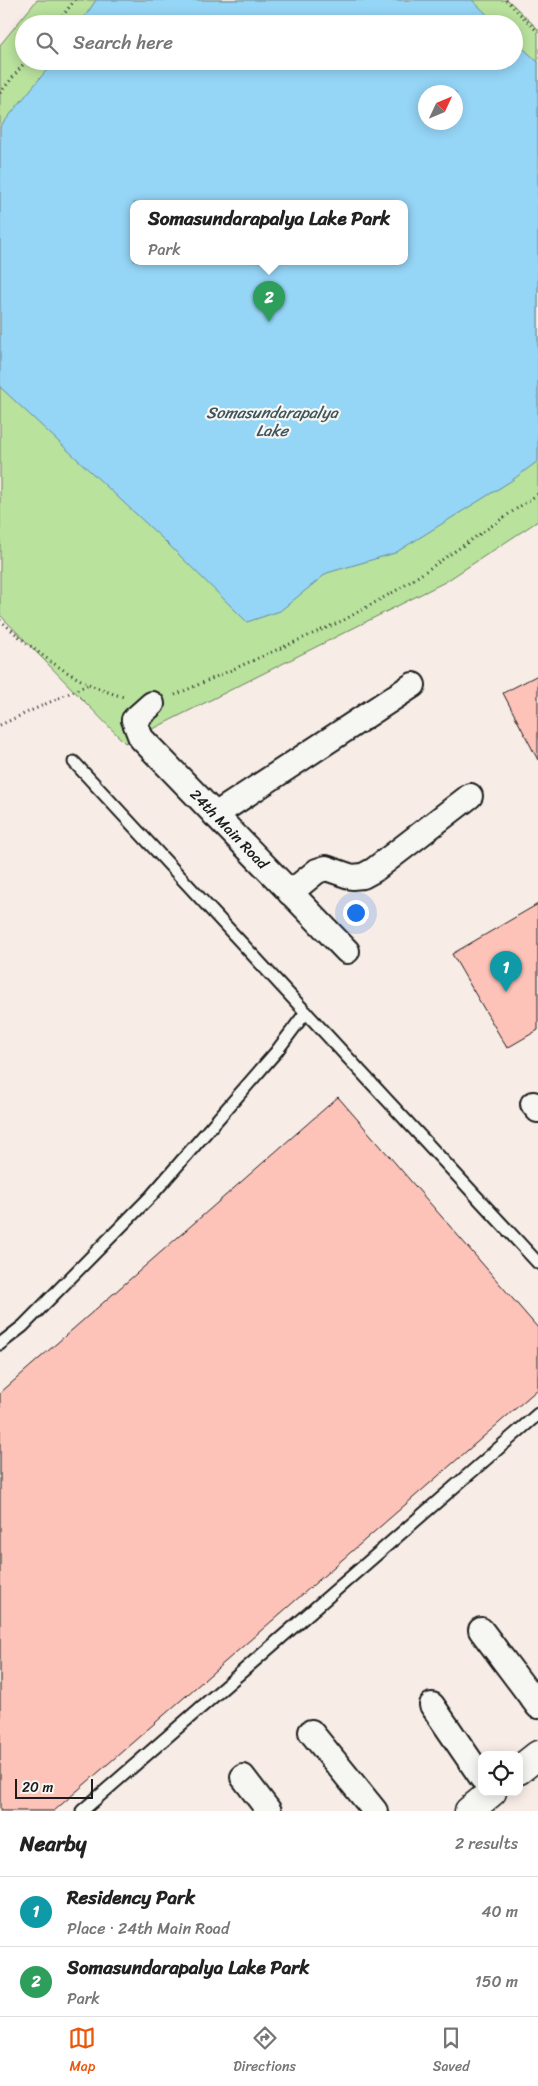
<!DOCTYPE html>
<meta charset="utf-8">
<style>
:root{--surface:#fff;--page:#f2f2f2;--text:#222;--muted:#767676;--line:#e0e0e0;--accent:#ea580c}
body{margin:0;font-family:Sriracha,sans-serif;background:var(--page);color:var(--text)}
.controls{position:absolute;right:15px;bottom:15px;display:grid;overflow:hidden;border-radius:10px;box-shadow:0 2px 12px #0003}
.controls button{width:45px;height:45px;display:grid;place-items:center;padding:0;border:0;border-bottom:1px solid var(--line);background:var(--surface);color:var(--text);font:25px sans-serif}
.compass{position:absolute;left:418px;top:85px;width:45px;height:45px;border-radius:50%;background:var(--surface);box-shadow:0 2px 12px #0003;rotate:46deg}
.scale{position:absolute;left:15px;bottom:12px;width:78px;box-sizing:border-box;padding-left:5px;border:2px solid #1c1c1c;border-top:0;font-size:14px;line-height:18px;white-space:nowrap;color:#1c1c1c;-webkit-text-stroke:4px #f6f6f2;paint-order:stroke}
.you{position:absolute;left:355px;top:912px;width:18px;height:18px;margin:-12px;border:4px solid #fff;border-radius:50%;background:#1a73e8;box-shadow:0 0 0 8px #1a73e833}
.badge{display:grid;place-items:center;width:32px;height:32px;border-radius:50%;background:var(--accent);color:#fff;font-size:16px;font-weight:700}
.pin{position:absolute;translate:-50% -41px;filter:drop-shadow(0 1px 2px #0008)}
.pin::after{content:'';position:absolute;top:26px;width:18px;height:15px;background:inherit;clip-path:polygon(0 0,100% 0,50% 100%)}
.popup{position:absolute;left:130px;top:200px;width:278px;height:65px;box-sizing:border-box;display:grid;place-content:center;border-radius:10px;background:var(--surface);filter:drop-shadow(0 1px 4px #0005);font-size:16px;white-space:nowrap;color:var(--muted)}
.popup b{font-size:19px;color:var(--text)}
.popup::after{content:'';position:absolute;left:50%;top:100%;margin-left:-10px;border:10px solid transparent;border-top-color:var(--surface)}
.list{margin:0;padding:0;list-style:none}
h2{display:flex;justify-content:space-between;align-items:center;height:65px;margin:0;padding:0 20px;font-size:21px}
h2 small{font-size:16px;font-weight:400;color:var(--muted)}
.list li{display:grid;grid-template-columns:32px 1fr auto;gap:15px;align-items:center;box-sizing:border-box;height:70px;padding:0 20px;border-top:1px solid var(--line)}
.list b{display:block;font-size:19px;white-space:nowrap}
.list p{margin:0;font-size:16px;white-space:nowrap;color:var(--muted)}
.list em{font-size:16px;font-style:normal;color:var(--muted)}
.icon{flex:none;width:28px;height:28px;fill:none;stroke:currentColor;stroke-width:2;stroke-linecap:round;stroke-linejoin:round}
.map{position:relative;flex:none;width:538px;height:1811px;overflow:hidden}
.search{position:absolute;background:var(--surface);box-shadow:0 2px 12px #0003;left:15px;right:15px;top:15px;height:55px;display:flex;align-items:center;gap:12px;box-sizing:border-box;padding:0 18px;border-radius:28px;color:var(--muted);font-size:19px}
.sheet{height:205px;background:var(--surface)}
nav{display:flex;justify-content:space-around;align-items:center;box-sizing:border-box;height:70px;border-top:1px solid var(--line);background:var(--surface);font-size:14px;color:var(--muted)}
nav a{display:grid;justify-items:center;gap:2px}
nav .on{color:var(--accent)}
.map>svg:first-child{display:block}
.green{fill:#b9e29d;stroke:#6a7f5c;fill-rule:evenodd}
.water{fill:#95d5f6;stroke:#658b9f;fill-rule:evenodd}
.building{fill:#fdc2b8;stroke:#1c1c1c}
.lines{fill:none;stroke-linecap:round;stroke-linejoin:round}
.service-casing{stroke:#1c1c1c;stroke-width:15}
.minor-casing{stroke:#1c1c1c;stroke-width:28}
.tertiary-casing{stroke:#1c1c1c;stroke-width:31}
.path{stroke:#1c1c1c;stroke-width:3;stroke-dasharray:1 4;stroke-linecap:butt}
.service{stroke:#f6f6f2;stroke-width:11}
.minor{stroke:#f6f6f2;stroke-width:24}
.tertiary{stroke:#f6f6f2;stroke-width:28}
.labels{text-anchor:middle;stroke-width:4.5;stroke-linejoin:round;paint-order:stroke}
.street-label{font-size:15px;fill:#1c1c1c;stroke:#f6f6f2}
.water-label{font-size:16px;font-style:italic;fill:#40545d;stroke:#f6f6f2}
</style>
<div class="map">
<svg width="538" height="1811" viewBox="0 0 538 1811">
<rect width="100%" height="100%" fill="#f7ece6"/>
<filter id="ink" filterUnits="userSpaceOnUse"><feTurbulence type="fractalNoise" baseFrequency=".02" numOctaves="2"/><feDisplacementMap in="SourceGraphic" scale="10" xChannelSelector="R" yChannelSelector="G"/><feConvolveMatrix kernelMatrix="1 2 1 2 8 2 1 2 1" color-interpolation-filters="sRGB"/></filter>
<g filter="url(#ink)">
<path class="green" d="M37 0H508L538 29V521L445 582 125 743 0 615V45ZM24 24H514V61H24ZM426 92H456V122H426ZM134 203H404V261H134Z"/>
<path class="water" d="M96 0H472L497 24H80Z
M514 40 538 62V461L511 481 395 553 327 573 280 611 247 622 166 542 0 387V127L54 61H514ZM426 92H456V122H426ZM134 203H404V261H134Z"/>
<path class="building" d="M538 675V760L503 693Z
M538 904V1030L507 1048 452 954Z
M338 1097 538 1328V1389L54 1811H0V1393Z"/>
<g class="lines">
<g class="service-casing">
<path id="service" d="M74 762 538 1263
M0 1344 23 1326 151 1196 276 1052 306 1012
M82 1811 538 1414"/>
</g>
<g class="minor-casing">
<g id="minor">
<path id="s1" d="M152 704 134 720 141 738 347 951"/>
<path d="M215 815 413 685"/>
<path d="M290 893 317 871 326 868 352 877 363 876 374 870 470 796"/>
<path d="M533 1104 538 1110"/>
<path d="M481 1630 538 1706"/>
<path d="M432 1705 482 1778"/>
<path d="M311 1732 375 1811"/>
<path d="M243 1777 269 1811"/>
</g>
</g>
<g class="tertiary-casing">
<path id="tertiary" d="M519 1770 538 1755
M469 1811 492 1792"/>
</g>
<path class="path" d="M506 0 538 32
M56 24 75 0
M0 93 26 61
M0 620C37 653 75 684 124 697
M175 695 344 620 404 586 538 494
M0 725 87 685"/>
<use href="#service" class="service"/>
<use href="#minor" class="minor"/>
<use href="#tertiary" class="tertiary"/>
</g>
</g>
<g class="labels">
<g class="street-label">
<text dy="5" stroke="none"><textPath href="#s1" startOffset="170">24th Main Road</textPath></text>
</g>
<g class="water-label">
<text x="272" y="418">Somasundarapalya<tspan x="272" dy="18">Lake</tspan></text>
</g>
</g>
</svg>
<div class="controls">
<button><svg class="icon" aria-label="locate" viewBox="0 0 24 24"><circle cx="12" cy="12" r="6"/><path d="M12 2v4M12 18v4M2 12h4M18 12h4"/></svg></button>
</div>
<svg class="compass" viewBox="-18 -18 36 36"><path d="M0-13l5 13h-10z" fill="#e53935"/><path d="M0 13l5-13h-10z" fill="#767676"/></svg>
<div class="scale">20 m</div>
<div class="you"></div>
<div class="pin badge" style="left:506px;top:992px;background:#0f9aa8">1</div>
<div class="pin badge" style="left:269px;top:322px;background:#2e9e5b">2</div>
<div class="popup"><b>Somasundarapalya Lake Park</b>Park</div>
<div class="search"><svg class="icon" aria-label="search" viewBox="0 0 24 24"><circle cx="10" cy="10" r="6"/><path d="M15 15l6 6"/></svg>Search here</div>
</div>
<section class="sheet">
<h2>Nearby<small>2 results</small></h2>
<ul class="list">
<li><span class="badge" style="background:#0f9aa8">1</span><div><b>Residency Park</b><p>Place · 24th Main Road</p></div><em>40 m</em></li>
<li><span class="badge" style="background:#2e9e5b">2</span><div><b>Somasundarapalya Lake Park</b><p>Park</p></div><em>150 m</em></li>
</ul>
</section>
<nav>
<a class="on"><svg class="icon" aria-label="map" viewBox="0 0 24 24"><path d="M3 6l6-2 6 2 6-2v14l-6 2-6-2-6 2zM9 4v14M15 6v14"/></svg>Map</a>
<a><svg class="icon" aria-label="directions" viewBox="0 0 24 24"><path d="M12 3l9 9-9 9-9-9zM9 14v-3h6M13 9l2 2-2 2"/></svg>Directions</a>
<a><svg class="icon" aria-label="saved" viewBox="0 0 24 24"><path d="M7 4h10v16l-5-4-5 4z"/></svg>Saved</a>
</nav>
